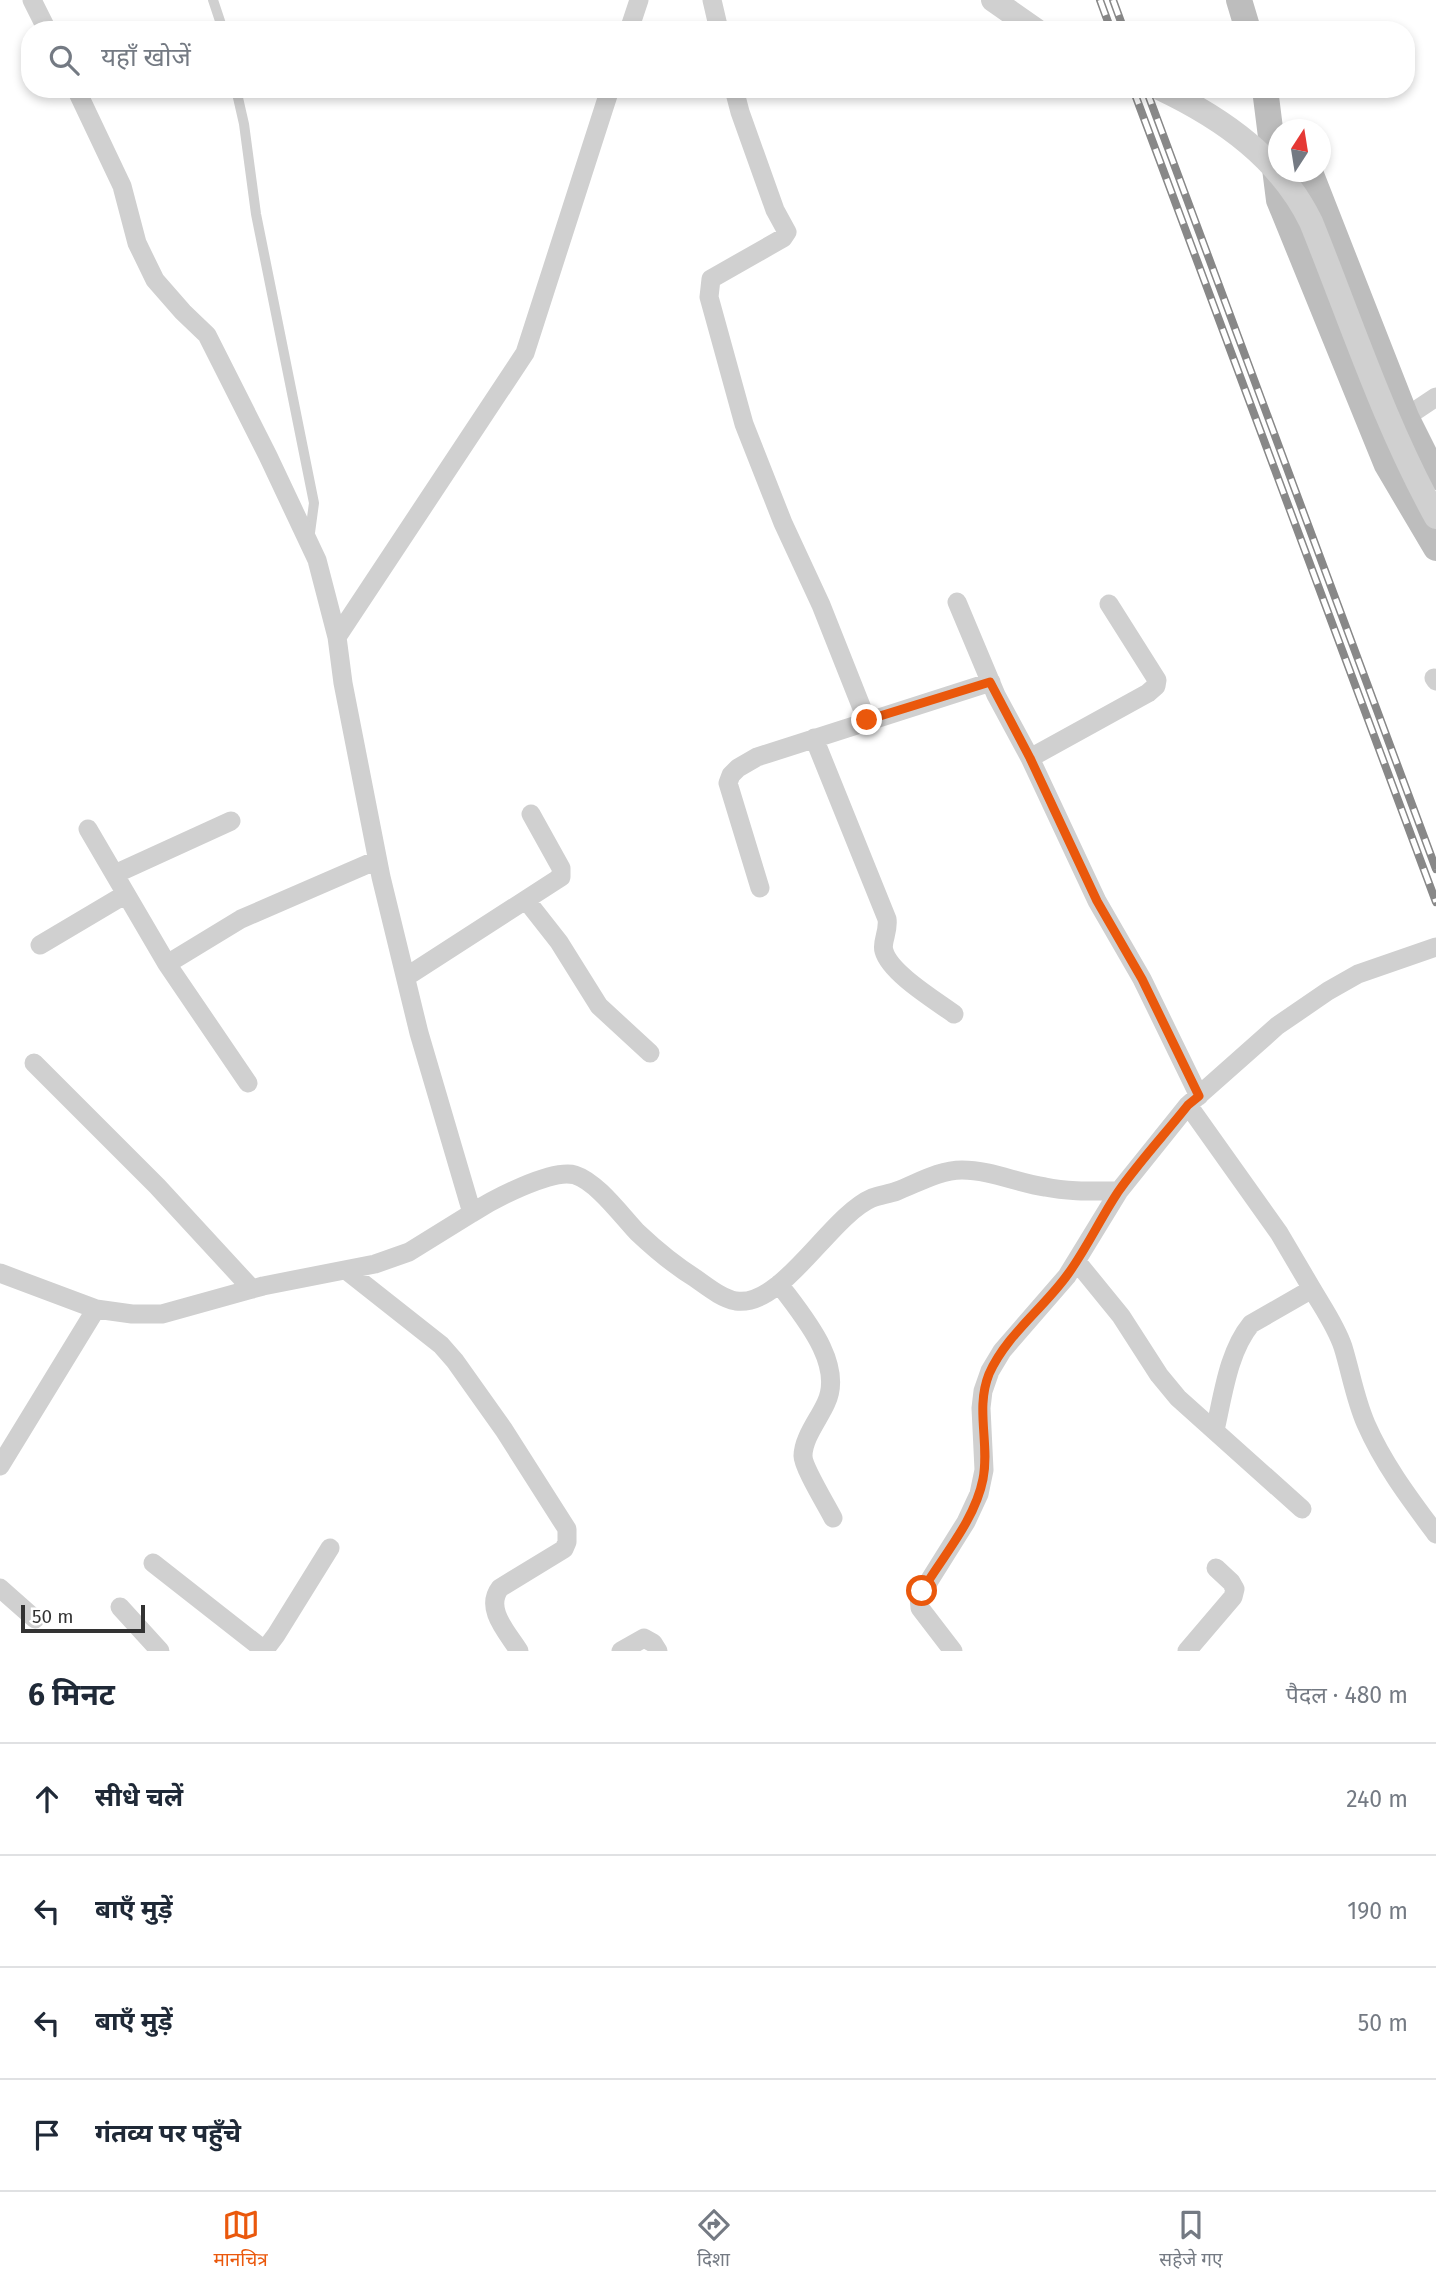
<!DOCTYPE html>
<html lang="hi">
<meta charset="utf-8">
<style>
:root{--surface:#fff;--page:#f6f6f7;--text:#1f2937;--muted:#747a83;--line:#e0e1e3;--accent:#ea580c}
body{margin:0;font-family:"Fira Sans","Noto Sans Devanagari",sans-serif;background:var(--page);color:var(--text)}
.compass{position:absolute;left:1268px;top:119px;width:63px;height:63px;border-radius:50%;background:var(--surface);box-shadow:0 4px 10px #0003;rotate:12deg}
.scale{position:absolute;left:21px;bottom:18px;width:124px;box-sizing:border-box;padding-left:7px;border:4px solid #333;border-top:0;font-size:19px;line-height:24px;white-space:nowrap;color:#333;-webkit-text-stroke:5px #fff;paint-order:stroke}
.stop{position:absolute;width:21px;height:21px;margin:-16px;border:5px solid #ea580c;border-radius:50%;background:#fff}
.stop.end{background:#ea580c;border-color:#fff;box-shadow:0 2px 7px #0008}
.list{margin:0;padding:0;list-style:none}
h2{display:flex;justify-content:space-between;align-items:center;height:91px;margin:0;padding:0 28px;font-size:30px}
h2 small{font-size:23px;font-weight:400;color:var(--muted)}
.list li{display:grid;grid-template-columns:46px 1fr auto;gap:21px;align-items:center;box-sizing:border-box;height:112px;padding:0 28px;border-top:2px solid var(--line)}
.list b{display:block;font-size:26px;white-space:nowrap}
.list em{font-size:23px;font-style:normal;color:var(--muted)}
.icon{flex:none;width:38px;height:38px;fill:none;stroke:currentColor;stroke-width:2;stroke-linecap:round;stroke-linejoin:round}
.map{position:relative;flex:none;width:1436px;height:1651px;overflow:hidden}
.search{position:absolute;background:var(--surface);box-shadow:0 4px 10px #0003;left:21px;right:21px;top:21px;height:77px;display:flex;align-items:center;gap:18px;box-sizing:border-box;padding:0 24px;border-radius:28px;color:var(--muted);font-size:26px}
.sheet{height:539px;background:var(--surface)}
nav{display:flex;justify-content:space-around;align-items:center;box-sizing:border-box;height:98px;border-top:2px solid var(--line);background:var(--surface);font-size:19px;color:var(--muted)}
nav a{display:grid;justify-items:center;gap:4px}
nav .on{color:var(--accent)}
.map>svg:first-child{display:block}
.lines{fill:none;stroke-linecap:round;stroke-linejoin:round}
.service{stroke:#d0d0d0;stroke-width:10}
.minor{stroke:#d0d0d0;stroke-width:19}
.tertiary{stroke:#d0d0d0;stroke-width:24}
.secondary{stroke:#bdbdbd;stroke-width:26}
.rail-casing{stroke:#888;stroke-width:8}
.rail{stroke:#fff;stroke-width:5;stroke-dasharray:16;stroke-linecap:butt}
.tertiary-bridge{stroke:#d0d0d0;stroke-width:24}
.route{stroke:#ea580c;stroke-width:9}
</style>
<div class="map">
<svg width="1436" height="1651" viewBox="0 0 1436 1651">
<rect width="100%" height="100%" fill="#fff"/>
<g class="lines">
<path class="service" d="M213 0 223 30
M236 89 244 124 256 214 314 503 309 540"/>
<path class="minor" d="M32 0 47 30
M712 0 719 30
M629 30 639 0
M76 89 122 186 137 243 155 280 183 312 207 335 268 456 317 560 337 637 343 683 381 877 419 1033 472 1213C492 1200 552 1168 575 1175 597 1182 621 1215 637 1232 655 1249 674 1265 695 1278 708 1287 721 1298 736 1301 782 1308 830 1216 872 1198 880 1195 889 1194 897 1191 918 1183 939 1170 962 1170 991 1170 1017 1183 1045 1187 1069 1192 1094 1191 1119 1191
M734 89 740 112 775 210 787 232 783 238 711 279 709 297 744 424 783 523 821 605 867 721
M1406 417 1436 397
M957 602 996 695 1030 758 1097 901 1142 979 1199 1096
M337 637 525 353 610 89
M1434 678 1436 681
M814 738 887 919C889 932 881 942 884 951 890 973 935 1000 954 1014
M1030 758 1148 693 1156 686 1157 680 1109 604
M88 829 167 964 241 919 377 860
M115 874 231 821
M760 888 728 783 731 775 738 768 757 757 991 682
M526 900 559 942 599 1006 650 1053
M40 945 126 894
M167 964 248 1083
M406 977 561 877V868L531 814
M34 1063 157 1186 252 1289
M1188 1105 1279 1233 1312 1289 1251 1324C1228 1352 1223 1396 1215 1430
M1077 1262 1121 1316 1159 1375 1178 1398 1302 1509
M346 1270 441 1345 455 1361 504 1430 567 1529V1542L564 1549 500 1588C484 1609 508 1633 519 1651
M0 1273 96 1309 132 1314H162L263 1286 375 1264 409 1252 472 1213
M779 1284C801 1314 845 1363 826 1403 819 1419 803 1438 803 1456 803 1467 827 1506 833 1518
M1312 1289C1323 1308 1336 1326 1343 1347 1351 1373 1355 1399 1366 1424 1384 1465 1410 1499 1436 1534
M0 1466 96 1309
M153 1563 264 1650
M0 1588 35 1619
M120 1607 160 1651
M264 1651 276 1635 330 1548
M621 1651 644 1638 653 1643 658 1651
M953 1651 920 1608 919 1597 966 1522 979 1494 984 1470 981 1408 983 1391 990 1371 1002 1351 1067 1276 1119 1191 1188 1105 1277 1026 1328 991 1358 974 1436 947
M1187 1651 1233 1597 1235 1589 1231 1582 1216 1568"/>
<path class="tertiary" d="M993 0 1036 30"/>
<path class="secondary" d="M1239 0 1248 30
M1265 89 1279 200 1387 465 1436 548
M1310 172 1406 417 1436 477"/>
<g class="rail-casing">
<path id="rail" d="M1100 0 1111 30
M1113 0 1124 30
M1133 89 1436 902
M1146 89 1436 869"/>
</g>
<use href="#rail" class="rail"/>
<path class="tertiary-bridge" d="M1161 89C1224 119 1280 159 1311 222 1351 321 1384 423 1436 517"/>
</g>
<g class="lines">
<path class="route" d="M867 720 990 682 1030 758 1097 901 1142 979 1199 1096 1188 1105C1165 1134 1139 1162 1118 1192 1100 1219 1087 1248 1068 1274 1044 1308 1006 1335 989 1374 975 1409 990 1444 983 1479 975 1520 943 1556 922 1591"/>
</g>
</svg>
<svg class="compass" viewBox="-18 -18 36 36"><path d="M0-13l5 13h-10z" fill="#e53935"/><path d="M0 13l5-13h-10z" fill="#747a83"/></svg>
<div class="scale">50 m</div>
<div class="stop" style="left:922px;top:1591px"></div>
<div class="stop end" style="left:867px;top:720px"></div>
<div class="search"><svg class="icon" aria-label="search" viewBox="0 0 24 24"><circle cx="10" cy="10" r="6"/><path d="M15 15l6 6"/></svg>यहाँ खोजें</div>
</div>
<section class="sheet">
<h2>6 मिनट<small>पैदल · 480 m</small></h2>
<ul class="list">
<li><svg class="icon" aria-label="ahead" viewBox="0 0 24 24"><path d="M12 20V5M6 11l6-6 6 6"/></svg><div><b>सीधे चलें</b></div><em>240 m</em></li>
<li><svg class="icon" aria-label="left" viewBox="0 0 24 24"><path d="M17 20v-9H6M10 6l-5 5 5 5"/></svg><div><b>बाएँ मुड़ें</b></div><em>190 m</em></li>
<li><svg class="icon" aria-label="left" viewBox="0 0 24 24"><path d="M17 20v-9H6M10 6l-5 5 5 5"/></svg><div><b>बाएँ मुड़ें</b></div><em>50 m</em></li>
<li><svg class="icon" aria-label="arrive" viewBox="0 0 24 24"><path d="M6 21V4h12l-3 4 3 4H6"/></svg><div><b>गंतव्य पर पहुँचे</b></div></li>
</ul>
</section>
<nav>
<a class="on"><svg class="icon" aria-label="map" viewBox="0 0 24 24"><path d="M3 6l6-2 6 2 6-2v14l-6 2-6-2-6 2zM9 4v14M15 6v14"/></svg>मानचित्र</a>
<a><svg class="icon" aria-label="directions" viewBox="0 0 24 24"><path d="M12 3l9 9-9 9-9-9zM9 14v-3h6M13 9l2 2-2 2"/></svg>दिशा</a>
<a><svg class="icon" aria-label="saved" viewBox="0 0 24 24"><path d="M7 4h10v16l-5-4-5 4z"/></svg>सहेजे गए</a>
</nav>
